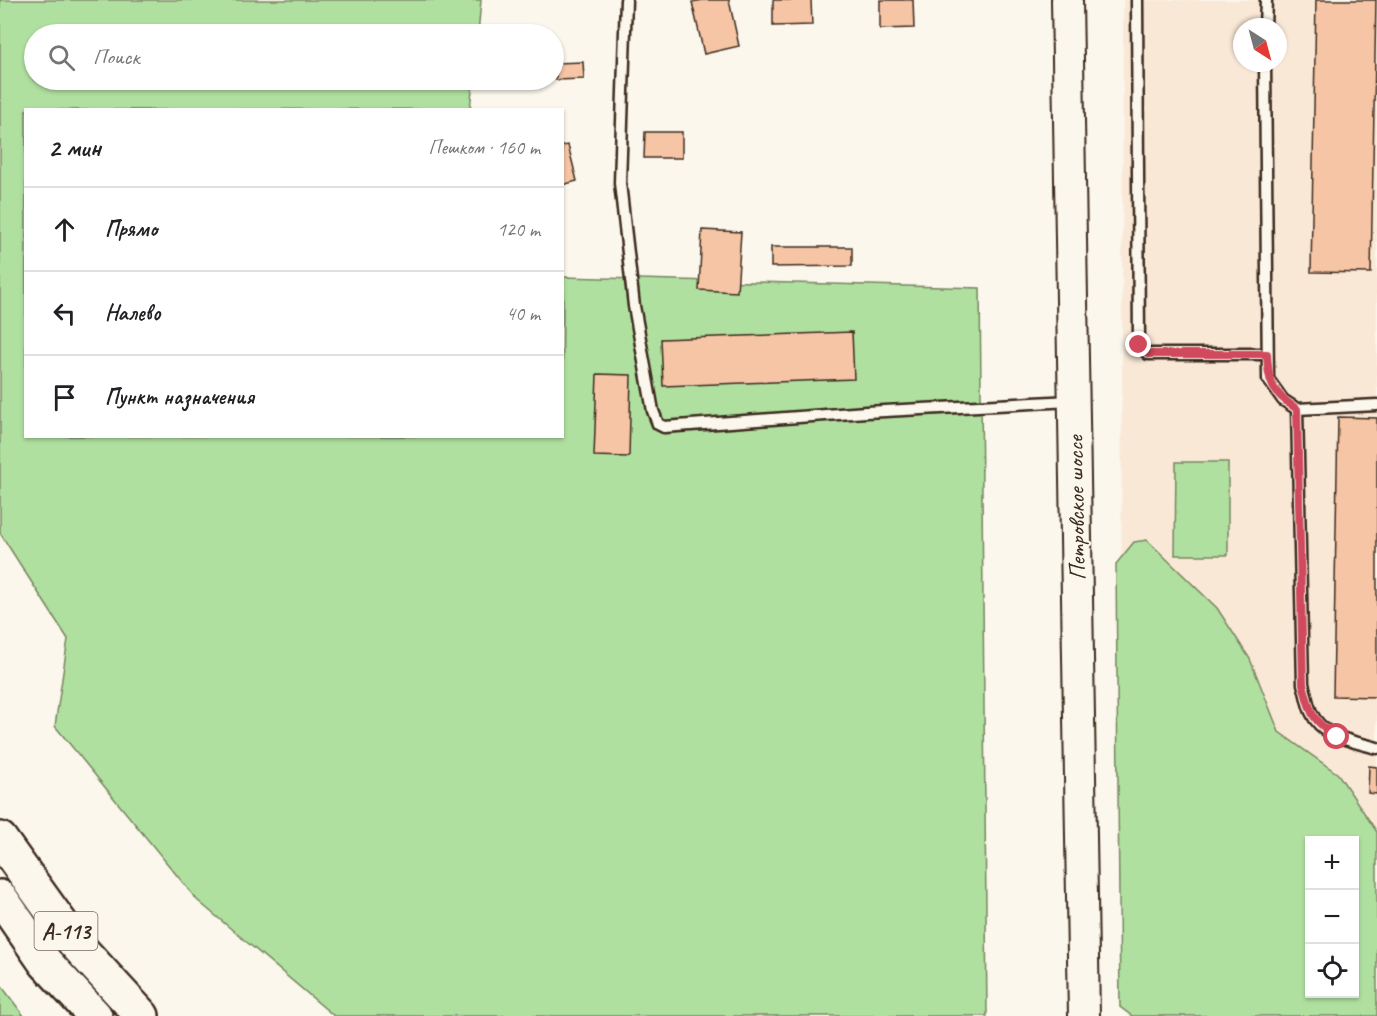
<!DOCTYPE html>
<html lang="ru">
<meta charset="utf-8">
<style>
:root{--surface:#fff;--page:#f6f6f6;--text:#202124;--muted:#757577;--line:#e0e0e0}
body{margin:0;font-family:Caveat,sans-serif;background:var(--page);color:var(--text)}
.controls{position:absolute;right:18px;bottom:18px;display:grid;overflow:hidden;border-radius:0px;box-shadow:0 2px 4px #0004}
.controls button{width:54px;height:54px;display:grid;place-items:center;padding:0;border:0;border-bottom:2px solid var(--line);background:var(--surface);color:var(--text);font:30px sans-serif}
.compass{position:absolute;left:1233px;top:18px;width:54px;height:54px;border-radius:50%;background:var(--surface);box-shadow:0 2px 4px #0004;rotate:144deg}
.stop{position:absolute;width:18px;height:18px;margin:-14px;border:4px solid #d1495b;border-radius:50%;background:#fff}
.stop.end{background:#d1495b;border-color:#fff;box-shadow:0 2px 6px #0008}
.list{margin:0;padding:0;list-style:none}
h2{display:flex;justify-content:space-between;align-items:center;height:78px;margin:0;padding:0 24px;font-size:26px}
h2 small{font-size:20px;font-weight:400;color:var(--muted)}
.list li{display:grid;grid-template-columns:39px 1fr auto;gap:18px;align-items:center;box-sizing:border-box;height:84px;padding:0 24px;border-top:2px solid var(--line)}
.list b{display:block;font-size:22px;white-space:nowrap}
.list em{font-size:20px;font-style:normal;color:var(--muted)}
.icon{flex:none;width:33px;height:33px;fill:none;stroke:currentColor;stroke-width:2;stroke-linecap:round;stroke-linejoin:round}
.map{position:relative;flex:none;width:1377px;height:1016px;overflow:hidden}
.search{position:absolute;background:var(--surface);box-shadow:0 2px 4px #0004;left:24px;top:24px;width:540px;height:66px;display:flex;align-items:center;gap:15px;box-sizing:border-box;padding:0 21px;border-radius:33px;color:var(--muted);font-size:22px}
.panel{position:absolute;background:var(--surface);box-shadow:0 2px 4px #0004;left:24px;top:108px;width:540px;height:330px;border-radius:0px}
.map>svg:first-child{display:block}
.built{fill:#fae8d7;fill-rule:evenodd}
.green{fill:#b0e0a0;stroke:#76855f;stroke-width:1.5;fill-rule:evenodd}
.building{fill:#f6c5a6;stroke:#3b2a1e;stroke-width:1.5}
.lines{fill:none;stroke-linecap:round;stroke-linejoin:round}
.service-casing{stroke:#3b2a1e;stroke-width:15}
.secondary-casing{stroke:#3b2a1e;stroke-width:34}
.trunk-casing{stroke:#3b2a1e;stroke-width:38}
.service{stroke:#fbf7ec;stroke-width:10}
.secondary{stroke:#fbf7ec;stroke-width:30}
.trunk{stroke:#fbf7ec;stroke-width:33}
.route{stroke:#d1495b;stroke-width:8}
.labels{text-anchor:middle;stroke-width:4.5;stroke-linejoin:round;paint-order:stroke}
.shield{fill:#fbf7ec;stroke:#75685c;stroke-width:1.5}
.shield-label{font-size:22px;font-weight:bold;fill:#3b2a1e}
.street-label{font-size:24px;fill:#3b2a1e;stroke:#fbf7ec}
</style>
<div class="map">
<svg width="1377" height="1016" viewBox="0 0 1377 1016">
<rect width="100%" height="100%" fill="#fbf7ec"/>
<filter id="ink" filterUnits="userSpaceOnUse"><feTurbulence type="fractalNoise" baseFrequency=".0167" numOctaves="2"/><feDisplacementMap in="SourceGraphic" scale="12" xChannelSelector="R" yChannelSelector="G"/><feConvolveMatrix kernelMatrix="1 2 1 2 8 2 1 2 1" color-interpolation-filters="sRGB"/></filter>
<g filter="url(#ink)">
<path class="built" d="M1123 0H1377V1016H1146L1120 1007ZM1242 27H1278V63H1242ZM1310 840H1354V994H1310Z"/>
<path class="green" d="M0 0H481L478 34H34V80H473L470 109 26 110V436H562L563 277 980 288 987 1016H334L197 900 55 726 68 639 0 533Z
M1176 462H1228V555H1175Z
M1147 540 1217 608 1250 659 1279 732 1338 774 1377 832V1016H1132L1120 1007 1116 564 1134 542ZM1310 840H1354V994H1310Z
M0 984 24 1016H0Z"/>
<path class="building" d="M703 0H729L739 46 704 54 692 2Z
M773 0H811L812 25 773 26Z
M880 0H913L914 28 880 29Z
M1316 0H1376L1371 273 1311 272Z
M583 62 584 79 556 80V63Z
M645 132H682V158H644Z
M568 145 577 181 562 185V146Z
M702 230 741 232 737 292 699 290Z
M771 247H852V266L771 267Z
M852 332 854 379 663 386 661 339Z
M597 374 631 375 629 457 594 456Z
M1338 417 1377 418V697L1333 696Z
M1369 766 1377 767V794L1368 793Z"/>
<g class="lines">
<g class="service-casing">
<path id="service" d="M626 0 620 183 634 306 653 411 658 424 664 427 866 412 1071 401
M1137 0 1139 345 1148 354H1267
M1265 27 1266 0
M1265 63 1268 379 1283 400 1297 409 1377 405
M1297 409 1303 684C1306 693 1307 703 1311 712 1322 738 1353 741 1377 748"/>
</g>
<g class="secondary-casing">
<path id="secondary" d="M1067 0 1084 1016"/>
</g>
<g class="trunk-casing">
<path id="trunk" d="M0 839 74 942 142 1016
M0 897 45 962 95 1016"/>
</g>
<use href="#service" class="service"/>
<use href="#secondary" class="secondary"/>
<use href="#trunk" class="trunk"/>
</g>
</g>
<g class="lines" filter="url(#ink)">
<path class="route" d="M1139 345 1148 354H1267C1269 384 1271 392 1297 409L1303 684C1311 713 1310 719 1337 737"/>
</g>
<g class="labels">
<rect class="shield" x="34.5" y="912" width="63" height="38" rx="4.5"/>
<g class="shield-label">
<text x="66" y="939">А-113</text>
</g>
<g class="street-label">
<text transform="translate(1076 508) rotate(-91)" y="8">Петровское шоссе</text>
</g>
</g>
</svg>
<div class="controls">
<button>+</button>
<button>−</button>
<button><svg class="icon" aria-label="locate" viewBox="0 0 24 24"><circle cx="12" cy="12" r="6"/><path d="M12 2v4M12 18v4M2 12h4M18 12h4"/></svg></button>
</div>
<svg class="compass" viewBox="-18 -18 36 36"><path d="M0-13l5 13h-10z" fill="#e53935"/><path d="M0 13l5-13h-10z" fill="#757577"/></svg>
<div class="stop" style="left:1337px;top:737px"></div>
<div class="stop end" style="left:1139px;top:345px"></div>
<div class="search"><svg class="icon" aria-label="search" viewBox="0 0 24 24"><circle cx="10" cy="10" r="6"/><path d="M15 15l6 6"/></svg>Поиск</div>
<section class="panel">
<h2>2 мин<small>Пешком · 160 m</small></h2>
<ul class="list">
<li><svg class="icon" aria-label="ahead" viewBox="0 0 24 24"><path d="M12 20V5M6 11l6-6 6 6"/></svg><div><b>Прямо</b></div><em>120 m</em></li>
<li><svg class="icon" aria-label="left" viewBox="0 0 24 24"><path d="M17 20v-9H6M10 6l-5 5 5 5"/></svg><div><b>Налево</b></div><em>40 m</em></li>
<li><svg class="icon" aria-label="arrive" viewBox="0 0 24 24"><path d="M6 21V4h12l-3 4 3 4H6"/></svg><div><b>Пункт назначения</b></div></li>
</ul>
</section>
</div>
